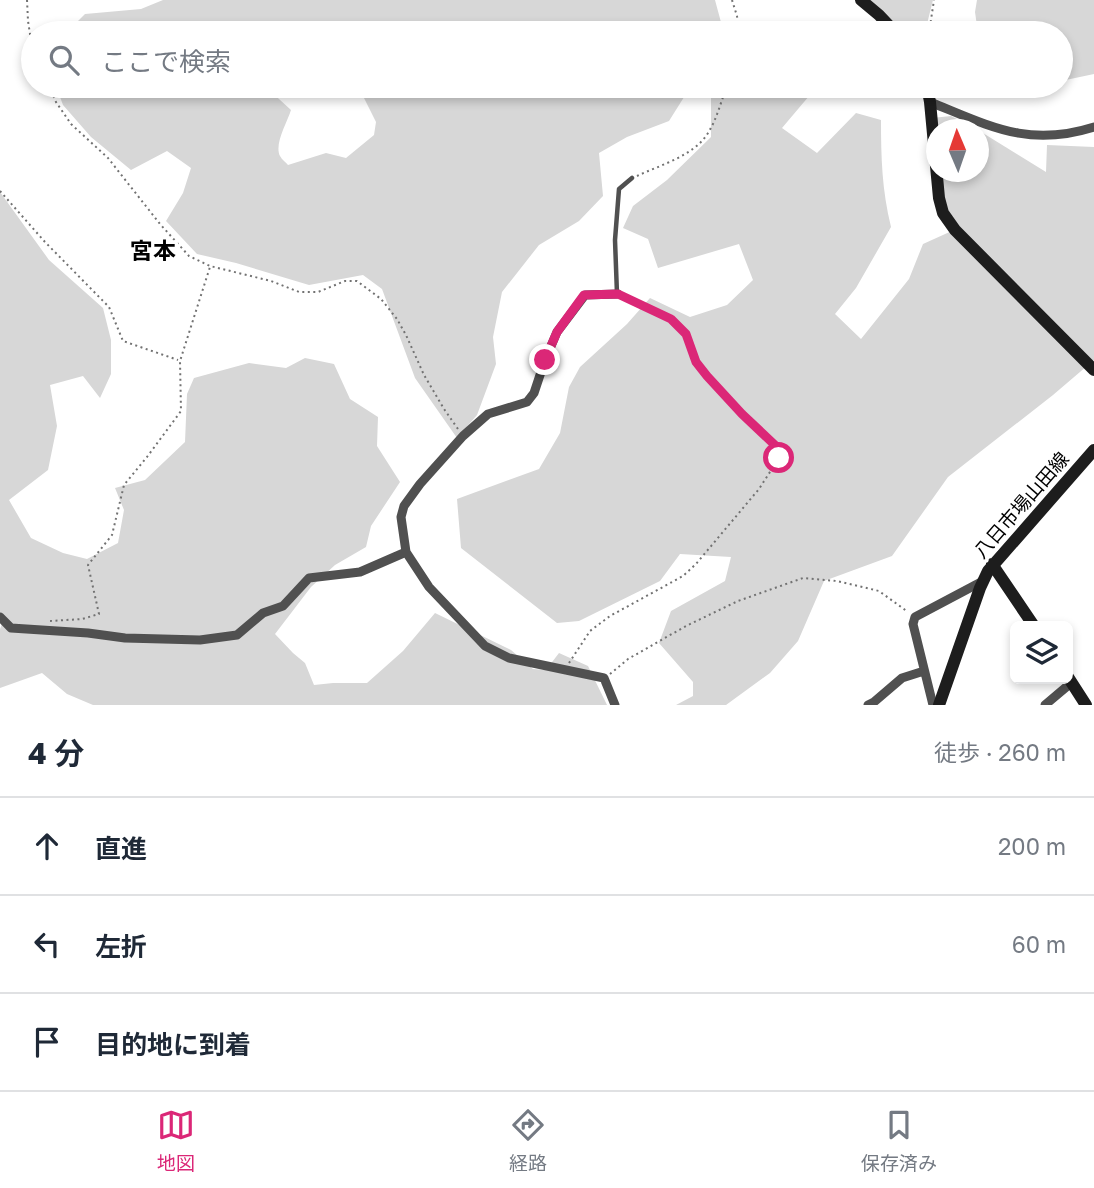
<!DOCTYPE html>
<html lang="ja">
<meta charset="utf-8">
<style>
:root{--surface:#fff;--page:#f2f2f3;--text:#1f2937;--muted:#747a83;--line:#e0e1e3;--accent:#db2777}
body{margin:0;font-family:"Golos Text","Noto Sans JP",sans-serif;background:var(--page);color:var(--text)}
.controls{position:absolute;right:21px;bottom:21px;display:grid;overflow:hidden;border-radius:10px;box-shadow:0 4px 10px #0003}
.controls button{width:63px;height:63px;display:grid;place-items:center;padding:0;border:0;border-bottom:2px solid var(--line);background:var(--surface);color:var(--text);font:35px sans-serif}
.compass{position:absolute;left:926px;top:119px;width:63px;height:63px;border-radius:50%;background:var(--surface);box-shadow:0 4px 10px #0003;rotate:358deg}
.stop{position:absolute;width:21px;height:21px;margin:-16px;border:5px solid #db2777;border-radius:50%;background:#fff}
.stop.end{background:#db2777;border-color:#fff;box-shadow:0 2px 7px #0008}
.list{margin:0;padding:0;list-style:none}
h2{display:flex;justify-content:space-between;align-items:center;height:91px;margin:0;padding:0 28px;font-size:30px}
h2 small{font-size:23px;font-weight:400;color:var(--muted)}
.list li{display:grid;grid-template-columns:46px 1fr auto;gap:21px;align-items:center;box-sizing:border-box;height:98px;padding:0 28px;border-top:2px solid var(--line)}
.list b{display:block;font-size:26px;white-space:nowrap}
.list em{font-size:23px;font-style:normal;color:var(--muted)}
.icon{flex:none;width:38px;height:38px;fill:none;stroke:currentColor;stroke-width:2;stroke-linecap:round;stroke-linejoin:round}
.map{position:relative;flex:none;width:1094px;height:705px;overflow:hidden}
.search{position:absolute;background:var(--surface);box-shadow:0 4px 10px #0003;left:21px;right:21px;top:21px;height:77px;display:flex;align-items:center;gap:18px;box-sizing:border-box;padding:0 24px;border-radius:38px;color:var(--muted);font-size:26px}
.sheet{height:385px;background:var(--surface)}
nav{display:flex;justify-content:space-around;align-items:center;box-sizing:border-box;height:98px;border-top:2px solid var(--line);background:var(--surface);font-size:19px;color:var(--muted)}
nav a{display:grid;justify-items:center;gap:4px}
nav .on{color:var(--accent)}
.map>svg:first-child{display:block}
.green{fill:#d7d7d7}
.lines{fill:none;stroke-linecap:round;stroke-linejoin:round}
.path{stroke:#727272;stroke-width:2;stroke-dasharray:2 3.5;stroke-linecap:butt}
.lane{stroke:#505050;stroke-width:4.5}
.street{stroke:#505050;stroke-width:9}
.secondary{stroke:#1d1d1d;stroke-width:12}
.route{stroke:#db2777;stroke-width:9}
.labels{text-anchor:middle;stroke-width:7;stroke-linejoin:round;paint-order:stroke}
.street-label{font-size:19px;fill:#000;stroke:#fff}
.quarter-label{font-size:23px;font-weight:bold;fill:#000;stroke:#fff}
</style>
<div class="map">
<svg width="1094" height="705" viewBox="0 0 1094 705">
<rect width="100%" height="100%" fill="#fff"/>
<path class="green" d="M163 0H715L722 26 764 25 799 29 802 33H66L85 14 141 9Z
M861 0H933L925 32 896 33Z
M977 0H1094V74L1061 81V33H978L975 12Z
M56 86H267V88L291 110C287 123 274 144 280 156 282 160 286 162 288 165L326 153 346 158 374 135 376 122 358 86H693H691L669 121 627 137 599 153 603 196 579 221 539 245 502 292 493 337 496 364 477 415 457 438 415 378 382 289 363 275 309 285 236 263 197 254 166 221 183 193 191 168 167 151 131 170 91 137 63 105Z
M711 86H814L815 89 782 128 817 153 856 113 881 120C881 158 882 190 891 227L856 288 835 314 861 339 909 279 923 244 954 230 943 213 939 198 932 118 951 116 978 130H936V172H978V130L1046 172 1047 145 1094 147V360L1053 395 948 477 892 556 824 581 798 641 770 673 726 705H676L693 696V682L659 643 671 611 725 581 731 557 680 554 660 581 579 621 557 623 461 548 457 499 539 469 560 433 569 387 580 367 627 324 650 298 690 317 727 305 753 280 739 244 658 268 648 239 623 228 633 206 667 180 711 137Z
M0 192 49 260 103 308 111 340V374L100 398 83 376 50 385 57 426 48 470 9 500 31 538 63 553 87 559 118 543 124 510 115 488 145 480 185 442 187 394 194 378 249 363 286 368 305 358 334 364 350 399 378 417 377 446 400 482 371 526 366 547 335 565 311 587 275 634 293 653 305 663 314 685 333 683H367L403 651 435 613 511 650 533 669 546 670 559 653 588 666 607 705H93L67 694 42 673 0 688V629L3 621 0 613Z"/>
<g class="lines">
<path class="path" d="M27 0 28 21 33 53
M732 0 737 16 739 33
M929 33 934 0
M49 86 56 102 71 124 108 158 160 224 189 256 210 266 271 281 299 292H318L345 281H357L381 299 397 319 406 335 424 375 444 409 458 429
M637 176C660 165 694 156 708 133 717 119 721 101 727 86
M0 191 45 242 109 307 123 341 178 360
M50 621 82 619 99 614 88 565 112 535 124 485 147 457 181 411 180 361 210 267
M569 663 590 631 610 616 683 576 696 564 759 489 779 458 780 453 778 448 742 414 707 376 696 362 686 334 671 319 625 298
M610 674 628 659 686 626 738 601 803 578 837 581 879 591 908 612"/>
<path class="lane" d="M617 294 615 240 619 189 632 178"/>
<path class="street" d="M930 102C990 126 1028 148 1094 127
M0 617 11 628 88 633 125 638 200 640 237 635 263 613 283 606 309 578 360 572 406 552
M615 705 604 678 509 658 485 646 429 587 406 552 401 517 404 506 420 484 463 436 488 414 527 402 534 393 545 360 557 332 585 295 618 294
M868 705 874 702 902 678 924 671
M933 705 913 624 915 617 983 581
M1045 705 1071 683"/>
<path class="secondary" d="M861 0 879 15 896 33
M927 86 930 102 939 198 943 213 955 230 1094 370
M992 564 1034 626
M1068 677 1086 705
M939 705 980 588 988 571 1094 450"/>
</g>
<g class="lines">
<path class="route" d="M545 360 557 332 584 295 618 294 671 319 686 334 696 362 707 376 742 414 778 448 780 453 779 458"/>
</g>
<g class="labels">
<g class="street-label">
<text transform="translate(1021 505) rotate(-49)" y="7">八日市場山田線</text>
</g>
<g class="quarter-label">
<text x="153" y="259">宮本</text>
</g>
</g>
</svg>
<div class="controls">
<button><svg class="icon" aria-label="layers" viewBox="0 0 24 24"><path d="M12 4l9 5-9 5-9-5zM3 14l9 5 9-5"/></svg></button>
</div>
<svg class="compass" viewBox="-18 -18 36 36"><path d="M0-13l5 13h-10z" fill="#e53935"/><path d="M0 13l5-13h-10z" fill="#747a83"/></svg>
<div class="stop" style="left:779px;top:458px"></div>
<div class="stop end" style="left:545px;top:360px"></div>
<div class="search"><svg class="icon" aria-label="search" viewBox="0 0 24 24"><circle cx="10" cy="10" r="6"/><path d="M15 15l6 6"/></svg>ここで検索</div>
</div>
<section class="sheet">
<h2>4 分<small>徒歩 · 260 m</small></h2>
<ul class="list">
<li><svg class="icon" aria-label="ahead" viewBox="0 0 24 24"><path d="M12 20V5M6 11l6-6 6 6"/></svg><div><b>直進</b></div><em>200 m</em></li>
<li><svg class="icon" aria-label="left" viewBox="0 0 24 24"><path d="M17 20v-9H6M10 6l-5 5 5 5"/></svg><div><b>左折</b></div><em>60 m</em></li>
<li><svg class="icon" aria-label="arrive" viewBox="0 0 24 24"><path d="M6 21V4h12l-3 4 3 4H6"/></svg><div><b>目的地に到着</b></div></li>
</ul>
</section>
<nav>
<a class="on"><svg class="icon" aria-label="map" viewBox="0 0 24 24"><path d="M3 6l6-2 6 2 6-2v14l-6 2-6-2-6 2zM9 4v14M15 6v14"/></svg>地図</a>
<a><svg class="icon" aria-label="directions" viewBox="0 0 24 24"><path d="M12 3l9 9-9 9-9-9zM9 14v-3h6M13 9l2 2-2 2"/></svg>経路</a>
<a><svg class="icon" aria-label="saved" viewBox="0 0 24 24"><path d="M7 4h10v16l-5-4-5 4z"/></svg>保存済み</a>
</nav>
